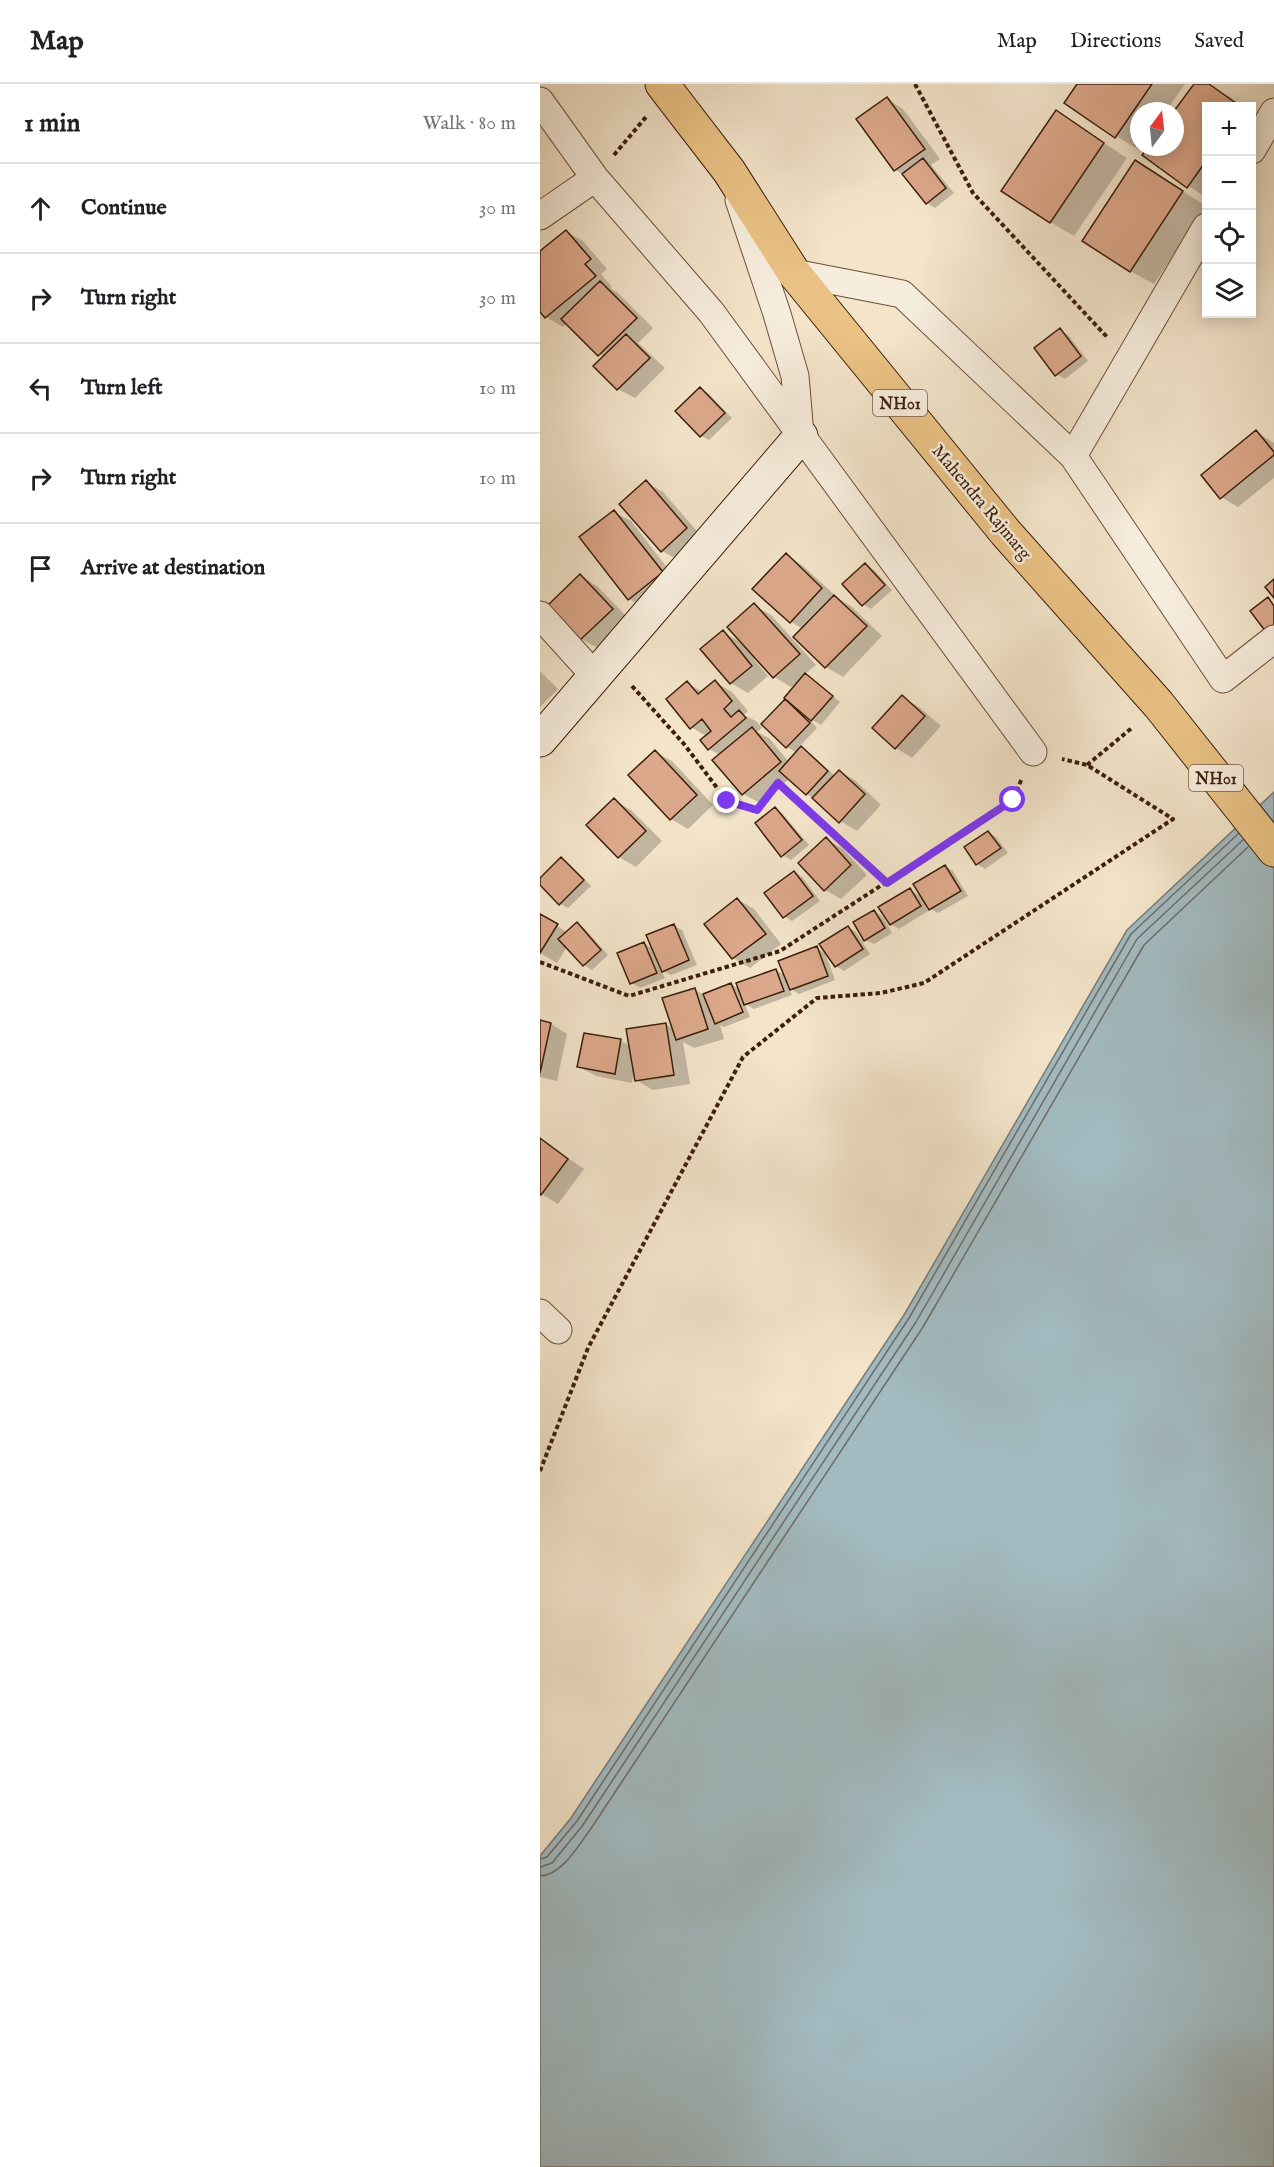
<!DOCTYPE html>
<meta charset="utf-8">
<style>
:root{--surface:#fff;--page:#f2f2f2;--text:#202124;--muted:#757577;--line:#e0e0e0}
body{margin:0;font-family:"IM FELL English",serif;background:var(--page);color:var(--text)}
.controls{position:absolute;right:18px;top:18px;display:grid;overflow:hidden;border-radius:0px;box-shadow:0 3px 15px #0003}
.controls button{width:54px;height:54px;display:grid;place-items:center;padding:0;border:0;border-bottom:2px solid var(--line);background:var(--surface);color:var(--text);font:30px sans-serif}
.compass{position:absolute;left:590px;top:18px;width:54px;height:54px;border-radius:50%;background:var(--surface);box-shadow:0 3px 15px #0003;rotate:15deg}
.stop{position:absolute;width:18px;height:18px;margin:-14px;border:4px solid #7c3aed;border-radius:50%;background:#fff}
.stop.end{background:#7c3aed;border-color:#fff;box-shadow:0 2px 6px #0008}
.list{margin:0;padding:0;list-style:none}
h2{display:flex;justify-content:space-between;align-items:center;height:78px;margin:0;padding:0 24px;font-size:26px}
h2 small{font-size:20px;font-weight:400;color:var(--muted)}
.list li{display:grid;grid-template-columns:39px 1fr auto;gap:18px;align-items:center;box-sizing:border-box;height:90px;padding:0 24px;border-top:2px solid var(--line)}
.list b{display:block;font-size:22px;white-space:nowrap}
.list em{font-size:20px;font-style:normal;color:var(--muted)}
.icon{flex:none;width:33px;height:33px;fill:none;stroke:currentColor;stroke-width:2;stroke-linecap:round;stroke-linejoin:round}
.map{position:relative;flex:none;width:734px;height:2083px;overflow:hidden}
header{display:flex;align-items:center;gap:36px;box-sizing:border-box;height:84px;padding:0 30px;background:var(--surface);border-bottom:2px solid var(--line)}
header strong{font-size:28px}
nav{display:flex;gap:33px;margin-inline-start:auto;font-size:21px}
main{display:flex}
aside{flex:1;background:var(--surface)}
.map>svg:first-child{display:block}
.water{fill:#a2bbc2;stroke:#797c78;stroke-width:1.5}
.shadow{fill:#0003}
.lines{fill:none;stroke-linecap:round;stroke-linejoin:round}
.shore{stroke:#6f6c66;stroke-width:1.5}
.building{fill:#dca88b;stroke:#3c1e09;stroke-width:1.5}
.street-casing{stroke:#6a5039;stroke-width:29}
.secondary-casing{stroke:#3c1e09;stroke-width:35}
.highway-casing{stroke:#3c1e09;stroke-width:35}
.path{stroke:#3c1e09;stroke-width:4;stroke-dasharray:4.5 3;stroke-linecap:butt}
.street{stroke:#f7eddd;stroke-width:27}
.secondary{stroke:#f7eddd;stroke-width:33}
.highway{stroke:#eac285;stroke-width:33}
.route{stroke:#7c3aed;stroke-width:8}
.labels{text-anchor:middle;stroke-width:5;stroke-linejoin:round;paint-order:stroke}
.shield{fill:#f7eddd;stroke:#745c49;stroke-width:1.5}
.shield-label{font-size:16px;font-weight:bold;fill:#3c1e09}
.street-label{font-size:18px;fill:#3c1e09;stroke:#f7eddd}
</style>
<header>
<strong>Map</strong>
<nav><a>Map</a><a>Directions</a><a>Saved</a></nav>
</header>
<main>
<aside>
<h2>1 min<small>Walk · 80 m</small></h2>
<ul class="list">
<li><svg class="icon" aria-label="ahead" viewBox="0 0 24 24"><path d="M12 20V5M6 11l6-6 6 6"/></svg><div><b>Continue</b></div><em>30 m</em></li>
<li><svg class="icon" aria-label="right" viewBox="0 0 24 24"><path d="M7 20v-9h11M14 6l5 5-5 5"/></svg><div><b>Turn right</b></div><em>30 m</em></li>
<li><svg class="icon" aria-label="left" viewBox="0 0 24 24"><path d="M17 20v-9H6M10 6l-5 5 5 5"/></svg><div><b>Turn left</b></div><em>10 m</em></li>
<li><svg class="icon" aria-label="right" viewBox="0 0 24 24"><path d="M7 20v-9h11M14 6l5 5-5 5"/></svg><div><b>Turn right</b></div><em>10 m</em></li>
<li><svg class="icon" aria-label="arrive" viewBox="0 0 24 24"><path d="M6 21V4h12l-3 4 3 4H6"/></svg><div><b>Arrive at destination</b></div></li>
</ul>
</aside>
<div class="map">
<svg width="734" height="2083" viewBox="0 0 734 2083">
<rect width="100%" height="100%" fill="#f3e4ca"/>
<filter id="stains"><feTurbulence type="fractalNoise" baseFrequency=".00333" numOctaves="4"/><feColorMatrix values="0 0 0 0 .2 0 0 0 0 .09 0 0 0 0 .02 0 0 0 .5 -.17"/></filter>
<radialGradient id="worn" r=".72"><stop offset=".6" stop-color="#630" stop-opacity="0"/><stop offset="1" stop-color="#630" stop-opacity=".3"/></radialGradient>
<path class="water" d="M734 708V2083H0V1772L31 1734 364 1231 587 846Z"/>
<path class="shadow" d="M539 0H645L626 27H599V63H601L599 66 576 52Z
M655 0H669L703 22H666V113L648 102 610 63H635Z
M347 15 363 25 400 75 391 81 414 109 395 124 387 119 365 91 355 86Z
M516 28 587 74 534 152 510 138Z
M712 29 727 40 712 61Z
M619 92 666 122 614 200 590 187Z
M27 148 43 157 67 185 61 190 72 203 70 204 77 208 113 244 98 259 125 284 95 314 78 305 64 274 27 239 23 243 6 233 0 226V169Z
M520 246 528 251 548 277 525 295 516 290Z
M160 305 168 309 192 334 169 356 161 352Z
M716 348 734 359V394L698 423 681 413Z
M106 398 123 408 163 454 138 476 122 467Z
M74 428 91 437 139 499 106 525 89 515Z
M246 471 262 481 299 515 311 522 342 552 303 593 286 583 263 545 251 538Z
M326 481 334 486 352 506 331 525 323 520Z
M41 492 57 502 89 535 58 564 41 555Z
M214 521 231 531 276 581 265 590 300 618 281 641 267 633 277 644 259 663 269 669 295 692 299 687 316 697 341 721 317 747 300 737 249 695 220 719 203 710 180 671 169 665 166 652 151 643 147 599 163 608 175 598 192 608 208 627 204 631 216 637 222 644 217 648 229 654 249 678 257 669 247 663 223 640 248 615 259 598 258 597 251 603 234 593 215 572 213 574 228 592 208 609 191 599 183 548 203 560Z
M0 587 18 605 0 623Z
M362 613 379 623 401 642 372 674 356 664Z
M115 668 132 677 173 721 148 745 131 735 90 691Z
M74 716 91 726 122 757 96 783 79 773 48 741Z
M235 725 243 730 269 761 251 776 242 771Z
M448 748 456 753 468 769 445 785 437 780Z
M286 755 303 765 327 791 301 815 285 806Z
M21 775 29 780 51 802 28 824 20 820 0 799V796Z
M405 782 413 787 428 812 398 829 385 822 388 827 359 845 351 840 370 806 384 814Z
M254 788 262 793 280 817 252 837 244 832Z
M197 815 214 825 241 860 210 884 193 874 166 840Z
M334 827 343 833 352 849 334 860 325 856Z
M0 832 27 848 37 840 45 845 68 871 52 886 44 881 27 863 17 879 0 869Z
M133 841 142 846 157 881 131 891 121 886 125 894 100 904 92 899 79 870 104 859 113 865Z
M308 843 316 848 330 870 304 887 296 882Z
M277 864 285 869 295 896 259 910 249 904 252 911 214 925 205 920 210 933 184 943 180 941 184 955 154 964 143 958 150 1000 113 1006 96 996 94 986 92 999 56 992 39 983 45 950 81 957 91 962 125 940 134 945 154 905 164 911 191 900 200 906 236 886 246 892Z
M0 938 11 940 27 950 17 997 0 993Z
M0 1055 44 1085 18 1120 0 1109Z"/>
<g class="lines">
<path class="shore" d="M0 1775 7 1773 37 1737 369 1234 591 850 698 750
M0 1783 12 1779 43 1741 376 1238 597 855 703 756
M0 1792C22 1791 38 1762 50 1746L383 1243 604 861 708 763"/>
</g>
<path class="building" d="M537 0H612L575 54 524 19Z
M654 0H669L700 22H666V77L647 104 602 71 608 63H635L634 27Z
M347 13 385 65 354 87 316 35Z
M516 26 564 59 510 139 461 107Z
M383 74 406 104 386 120 362 90Z
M595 76 643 107 590 188 542 157Z
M26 146 51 175 45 180 56 192 5 234 0 228V167Z
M60 197 97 234 58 272 21 235Z
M520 244 541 272 515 292 494 264Z
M86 250 110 274 77 306 53 282Z
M160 303 185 329 160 353 135 327Z
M716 346 734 368V371L680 415 661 391Z
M106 396 147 444 121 468 79 420Z
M74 426 123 488 88 516 39 453Z
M246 469 282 504 250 539 212 505Z
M325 479 345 501 322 522 302 500Z
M40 490 73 525 40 556 8 521Z
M734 495V514L725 503Z
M294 511 327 542 285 584 253 553Z
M728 513 734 522V542L726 548 710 527Z
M214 519 260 570 233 594 187 543Z
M183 546 212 582 190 600 160 565Z
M265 589 293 612 271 637 244 614Z
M175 596 192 617 184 625 191 633 199 626 206 634 168 666 160 656 171 647 162 635 150 645 126 615 147 597 158 610Z
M362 611 385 632 355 665 332 644Z
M245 615 270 639 246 664 221 640Z
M212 643 241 678 202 711 172 676Z
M261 662 288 687 266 711 239 687Z
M115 666 157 711 130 736 88 691Z
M299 686 325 710 299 739 272 714Z
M74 714 106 747 78 774 46 741Z
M235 723 262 756 241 773 215 739Z
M448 747 461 764 436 781 424 763Z
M286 753 311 781 284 807 258 779Z
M21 773 44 796 19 821 0 801V794Z
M405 781 421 807 389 826 373 800Z
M254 787 273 812 243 834 224 809Z
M370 804 381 822 350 841 338 823Z
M197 814 226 850 192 875 164 840Z
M334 826 345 844 324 857 313 838Z
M0 830 18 840 0 869Z
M37 838 61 866 43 882 18 855Z
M134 840 149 876 122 888 106 851Z
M308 842 323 865 295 883 279 860Z
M104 858 117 889 90 900 77 869Z
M277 862 288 892 250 906 238 877Z
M236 885 244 907 204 921 196 899Z
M191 899 203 928 175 940 163 910Z
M155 904 168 945 136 956 122 914Z
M0 936 11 939 0 989Z
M126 939 134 991 95 997 86 945Z
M44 949 81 955 75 990 37 983Z
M0 1054 28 1075 1 1111H0Z"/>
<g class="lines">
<g class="street-casing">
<path id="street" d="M0 17 55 94 171 228 493 668
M712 66 734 28
M199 116 237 230 255 292 260 351
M0 132 55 94
M254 189 362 210 533 372 683 595 734 555
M533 372 666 143
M0 531 55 592
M0 1229 18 1246"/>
</g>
<g class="secondary-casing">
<path id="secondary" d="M0 656 261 352"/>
</g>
<g class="highway-casing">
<path id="highway" d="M122 0 189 87 254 189 466 449 619 621 734 766"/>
</g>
<path class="path" d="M375 0 433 109 567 253
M74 71 106 33
M92 602 144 660 187 717 217 725 238 699 347 799
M547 681 593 643
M0 878 89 912 240 867 473 716 482 694
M0 1387 48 1264 203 973 277 914 341 909 384 899 633 735 547 681 522 675"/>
<use href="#street" class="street"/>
<use href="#secondary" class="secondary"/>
<use href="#highway" class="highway"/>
</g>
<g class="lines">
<path class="route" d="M187 717 217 726 238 699 347 799 473 716"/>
</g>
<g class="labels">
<g class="shield">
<rect x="333" y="306" width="54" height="26" rx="4.5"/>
<rect x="649" y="681" width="54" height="26" rx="4.5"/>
</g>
<g class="shield-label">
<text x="360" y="325">NH01</text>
<text x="676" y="700">NH01</text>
</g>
<g class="street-label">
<text transform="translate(442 418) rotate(50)" y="6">Mahendra Rajmarg</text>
</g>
</g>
<rect width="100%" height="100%" filter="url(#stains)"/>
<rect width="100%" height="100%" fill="url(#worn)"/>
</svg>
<div class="controls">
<button>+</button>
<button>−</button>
<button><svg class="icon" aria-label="locate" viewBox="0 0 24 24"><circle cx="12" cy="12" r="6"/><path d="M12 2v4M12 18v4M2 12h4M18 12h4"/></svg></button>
<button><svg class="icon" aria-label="layers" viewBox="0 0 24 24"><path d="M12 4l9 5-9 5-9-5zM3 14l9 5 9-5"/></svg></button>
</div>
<svg class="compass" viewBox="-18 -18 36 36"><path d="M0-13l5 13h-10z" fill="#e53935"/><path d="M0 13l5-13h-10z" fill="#757577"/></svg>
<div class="stop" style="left:473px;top:716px"></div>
<div class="stop end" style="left:187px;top:717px"></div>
</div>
</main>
